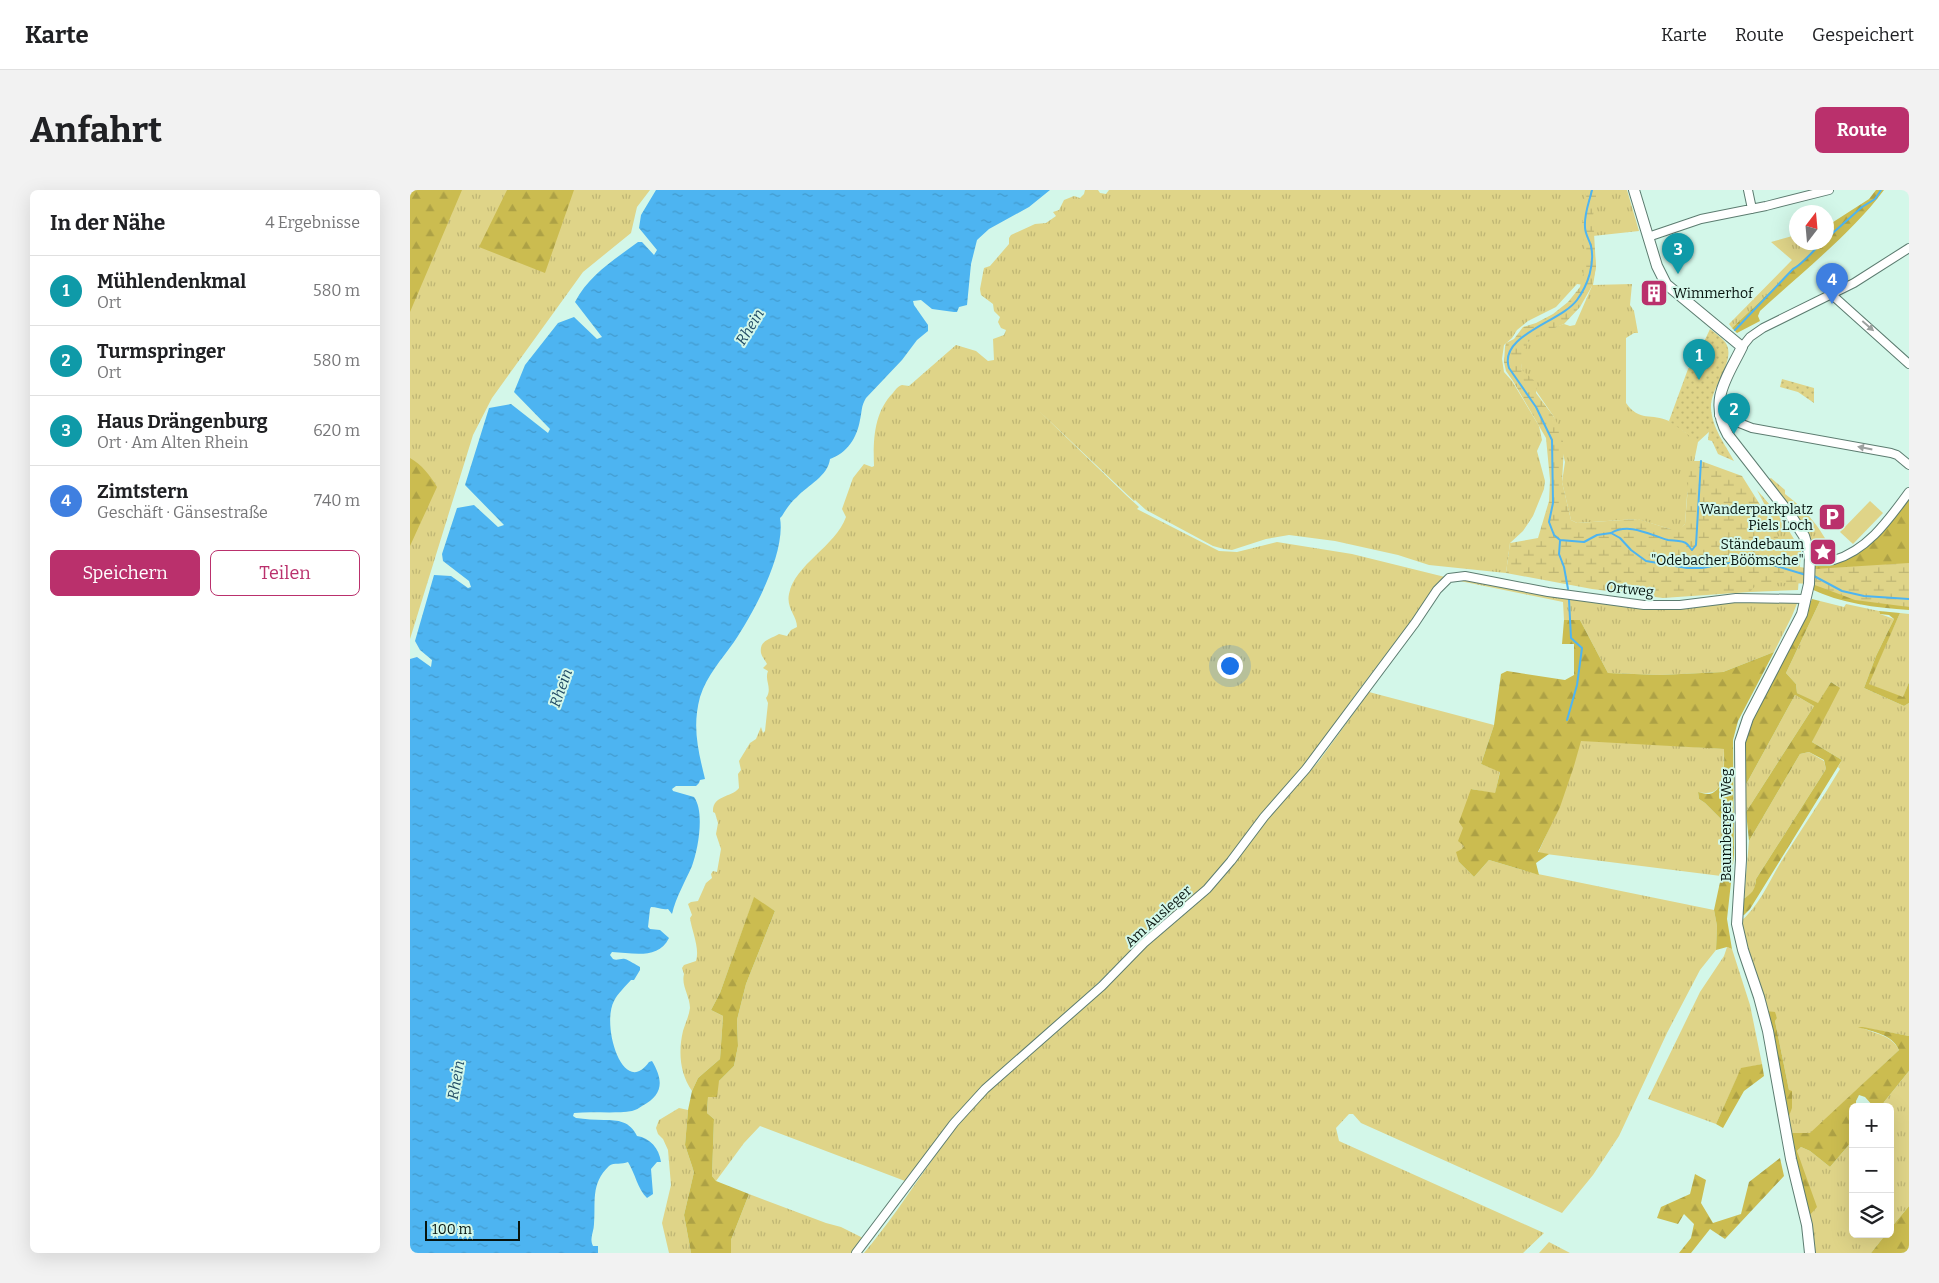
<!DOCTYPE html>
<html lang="de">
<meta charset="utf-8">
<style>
:root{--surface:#fff;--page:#f2f2f2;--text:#202124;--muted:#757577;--line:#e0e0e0;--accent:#ba306c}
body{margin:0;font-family:Bitter,serif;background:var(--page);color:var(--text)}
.controls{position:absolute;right:15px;bottom:15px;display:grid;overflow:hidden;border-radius:8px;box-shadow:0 5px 20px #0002}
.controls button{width:45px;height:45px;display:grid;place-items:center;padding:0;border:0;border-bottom:1px solid var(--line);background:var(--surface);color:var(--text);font:25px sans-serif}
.compass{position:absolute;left:1379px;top:15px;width:45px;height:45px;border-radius:50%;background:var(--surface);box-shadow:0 5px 20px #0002;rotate:16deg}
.scale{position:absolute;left:15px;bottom:12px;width:95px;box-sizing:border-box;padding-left:5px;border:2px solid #07140f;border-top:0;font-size:14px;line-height:18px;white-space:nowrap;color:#07140f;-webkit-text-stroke:4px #d3f7e9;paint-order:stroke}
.you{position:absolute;left:819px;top:475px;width:18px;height:18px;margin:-12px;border:4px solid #fff;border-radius:50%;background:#1a73e8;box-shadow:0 0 0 8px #1a73e833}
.badge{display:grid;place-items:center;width:32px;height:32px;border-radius:50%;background:var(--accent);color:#fff;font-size:16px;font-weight:700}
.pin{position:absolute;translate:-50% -41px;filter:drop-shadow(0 1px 2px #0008)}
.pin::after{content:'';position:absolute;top:26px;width:18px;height:15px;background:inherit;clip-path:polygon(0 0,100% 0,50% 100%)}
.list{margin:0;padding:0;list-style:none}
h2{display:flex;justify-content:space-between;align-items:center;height:65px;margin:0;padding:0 20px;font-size:21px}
h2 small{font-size:16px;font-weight:400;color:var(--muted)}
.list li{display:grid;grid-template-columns:32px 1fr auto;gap:15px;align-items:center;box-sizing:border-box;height:70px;padding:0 20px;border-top:1px solid var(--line)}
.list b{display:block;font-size:19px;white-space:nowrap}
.list p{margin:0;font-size:16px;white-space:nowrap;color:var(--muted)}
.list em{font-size:16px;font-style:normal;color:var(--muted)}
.actions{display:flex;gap:10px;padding:15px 20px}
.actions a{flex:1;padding:11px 0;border:1px solid var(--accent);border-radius:8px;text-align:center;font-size:18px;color:var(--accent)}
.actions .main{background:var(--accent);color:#fff}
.icon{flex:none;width:28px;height:28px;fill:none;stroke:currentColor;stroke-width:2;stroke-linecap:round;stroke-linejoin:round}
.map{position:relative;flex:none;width:1499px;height:1063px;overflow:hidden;border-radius:8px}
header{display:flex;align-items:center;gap:30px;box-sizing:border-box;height:70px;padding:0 25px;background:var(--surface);border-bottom:1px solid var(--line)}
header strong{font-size:24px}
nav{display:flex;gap:28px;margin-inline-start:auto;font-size:18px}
.intro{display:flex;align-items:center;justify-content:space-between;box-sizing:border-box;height:120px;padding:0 30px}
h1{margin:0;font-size:35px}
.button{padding:12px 22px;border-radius:8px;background:var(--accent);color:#fff;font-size:18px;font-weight:700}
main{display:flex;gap:30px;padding:0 30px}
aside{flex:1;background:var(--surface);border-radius:8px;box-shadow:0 5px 20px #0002}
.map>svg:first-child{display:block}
.grass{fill:url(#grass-tufts)}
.forest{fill:url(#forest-firs)}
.wetland{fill:url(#wetland-marsh)}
.park{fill:url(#park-dots)}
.garden{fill:#dfd488}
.water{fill:url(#water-ripples)}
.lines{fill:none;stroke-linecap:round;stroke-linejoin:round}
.stream{stroke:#4db4f1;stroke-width:2}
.street-casing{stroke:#5c7c70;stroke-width:10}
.secondary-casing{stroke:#5c7c70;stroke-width:12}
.street{stroke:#fff;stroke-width:8}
.secondary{stroke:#fff;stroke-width:10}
.oneway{fill:#9ca19f}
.labels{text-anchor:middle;stroke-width:4;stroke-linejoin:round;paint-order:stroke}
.poi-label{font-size:14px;fill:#07140f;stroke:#d3f7e9;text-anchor:end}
.street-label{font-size:14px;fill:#07140f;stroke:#d3f7e9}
.water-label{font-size:15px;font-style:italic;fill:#214b65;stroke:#d3f7e9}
</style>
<header>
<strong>Karte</strong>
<nav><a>Karte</a><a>Route</a><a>Gespeichert</a></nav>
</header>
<div class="intro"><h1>Anfahrt</h1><a class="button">Route</a></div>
<main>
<aside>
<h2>In der Nähe<small>4 Ergebnisse</small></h2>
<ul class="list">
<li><span class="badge" style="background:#0f9aa8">1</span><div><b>Mühlendenkmal</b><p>Ort</p></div><em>580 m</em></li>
<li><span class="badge" style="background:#0f9aa8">2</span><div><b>Turmspringer</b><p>Ort</p></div><em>580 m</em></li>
<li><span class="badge" style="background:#0f9aa8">3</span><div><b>Haus Drängenburg</b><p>Ort · Am Alten Rhein</p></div><em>620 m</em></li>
<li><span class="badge" style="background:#3f7fe0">4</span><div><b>Zimtstern</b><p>Geschäft · Gänsestraße</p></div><em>740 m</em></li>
</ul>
<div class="actions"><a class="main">Speichern</a><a>Teilen</a></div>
</aside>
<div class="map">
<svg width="1499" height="1063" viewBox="0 0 1499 1063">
<defs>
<pattern id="grass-tufts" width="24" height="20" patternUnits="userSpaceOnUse" patternTransform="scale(1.25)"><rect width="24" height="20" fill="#dfd488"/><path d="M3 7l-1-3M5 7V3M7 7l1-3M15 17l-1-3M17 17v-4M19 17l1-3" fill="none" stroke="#beb574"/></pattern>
<pattern id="forest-firs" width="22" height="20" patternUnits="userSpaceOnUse" patternTransform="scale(1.25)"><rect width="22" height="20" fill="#cbbc50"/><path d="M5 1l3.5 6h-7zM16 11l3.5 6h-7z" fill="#ada145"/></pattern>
<pattern id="wetland-marsh" width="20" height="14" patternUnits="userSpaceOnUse" patternTransform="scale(1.25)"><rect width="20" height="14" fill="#dfd488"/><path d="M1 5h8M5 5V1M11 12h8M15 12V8" fill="none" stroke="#beb574"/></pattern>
<pattern id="park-dots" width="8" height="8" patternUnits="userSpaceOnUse" patternTransform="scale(1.25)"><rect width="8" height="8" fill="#dfd488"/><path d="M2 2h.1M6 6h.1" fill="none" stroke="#beb574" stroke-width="1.8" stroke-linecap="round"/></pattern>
<pattern id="water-ripples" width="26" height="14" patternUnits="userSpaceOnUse" patternTransform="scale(1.25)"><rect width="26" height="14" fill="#4db4f1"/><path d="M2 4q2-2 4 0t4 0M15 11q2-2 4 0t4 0" fill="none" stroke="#429acd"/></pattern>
</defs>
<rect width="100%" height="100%" fill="#d3f7e9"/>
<path class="grass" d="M0 0H240L227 17 221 43 173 82 82 208 63 245 0 449Z
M675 0H688L690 3 696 4 699 0H1217L1229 41 1183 46 1186 77 1183 95 1222 94 1220 115 1224 121 1228 143H1224L1216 148V213C1229 232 1242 223 1259 231 1265 233 1271 239 1276 243L1280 233 1300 241 1288 252 1277 306 1275 334 1270 340 1260 339 1227 329 1167 333 1161 330 1152 292 1155 272 1144 227 1111 179C1112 172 1112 157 1118 152 1127 143 1143 138 1154 134L1160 136 1165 135 1182 96 1167 94 1146 117 1118 131 1107 140 1102 148 1094 155 1092 169 1094 182 1102 191 1129 236 1132 250 1127 261 1135 291 1134 299 1123 326 1113 341 1100 353 1096 383 1019 375 988 365 925 351 879 345 856 349 822 360 814 359 803 356 736 320 725 310 724 311 627 219 717 306 729 317 727 319 809 361 827 362 867 352 942 364 1035 387 1024 398 1002 430 951 497 906 560 818 670 794 697 745 738 662 818 573 896 541 931 495 991 350 936 334 953 306 991 302 986 304 929 297 923 298 907 309 891 324 876 328 856 327 830 336 794 365 721 344 708 310 803 301 820 313 826 310 869 288 888 282 901C270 884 268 862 273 841 275 834 279 826 280 818 280 806 271 796 274 784L272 778 274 775 286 771C290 758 282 742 280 728L282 725 278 714 281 712 288 711 296 693 302 688 301 684 303 681 307 682 311 659 306 644 308 633 305 623 303 622C302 605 321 608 329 598L328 584 331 580 329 571 340 553 346 549 351 537 353 543 355 541 358 513 356 508C363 498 354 491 358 481L353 478 357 474C355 470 352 467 351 463 349 450 361 449 369 444L377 446 381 440 387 437C387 426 376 418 379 404 385 374 425 357 436 327L432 319 443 288 454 274 462 277 464 276C463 250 464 222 483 203 485 200 488 196 492 195 494 195 497 196 499 196L546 155 566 161 578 171 584 170 583 149 594 145 596 140 591 138 588 132 590 127 584 121 583 114 571 105 570 99 574 78 580 76 599 54V48L601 45 625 34 636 33 646 26 643 22 649 20 654 10 664 6 670 8 674 4Z
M1386 45V52L1411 53 1322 138 1319 134 1382 70 1361 52Z
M1343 271 1359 289 1361 288 1375 300V304C1397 321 1407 334 1421 358L1418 360 1420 363 1423 362V366L1420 368 1405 364Z
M1347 300 1372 329 1391 361 1388 400 1340 402 1337 381 1367 338Z
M1052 389 1233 418 1252 419 1326 412 1388 411 1382 426 1364 462 1313 482 1250 485 1198 483 1170 430H1154L1153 412 1045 390Z
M1410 411 1434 417 1436 414 1469 421 1470 424 1484 429 1466 466 1454 498 1494 516 1499 513V846L1450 837C1464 844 1481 844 1489 860L1400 944 1381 943 1376 925 1379 900 1365 831 1367 827 1356 821 1329 733C1350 716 1360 689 1374 667 1393 637 1412 609 1430 579L1428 577 1432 570 1402 552 1427 496 1421 492 1408 514 1387 503 1386 494 1376 483Z
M1490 423 1499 424V492L1493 508 1458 494Z
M959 502 1084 535 1071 574 1090 581 1085 604 1062 599 1053 637 1054 656 1049 672 1064 687 1079 670 1123 683 1304 720 1307 736 1306 760 1290 780 1257 843 1209 946 1183 985 1152 1023 951 933 943 924H939L926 938 929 951 1134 1043 1113 1063H454C498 1011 530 950 578 901L696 797 737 756 800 701 812 689 857 630 909 571Z
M1385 505 1404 516 1336 622 1333 600Z
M1180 550 1314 559C1313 579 1318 609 1288 602L1289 609 1295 613 1318 636V655L1311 686 1128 663C1145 626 1161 590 1170 551Z
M1399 562 1414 571 1416 579 1346 689C1345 699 1344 704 1334 708L1339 651 1390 564Z
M1317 757 1322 759 1340 815 1352 874 1331 879 1306 934 1238 909 1290 802 1314 766Z
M1499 881V1016L1480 1039V917H1472L1474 912Z
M269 918 278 920 275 955 284 982 274 1025 281 1063H259L252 1033 261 995 258 960 253 949 248 944 246 938 249 930Z
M1443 950V1044H1476L1461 1063H1403L1387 961 1391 957 1400 961 1420 977Z
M339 1004 416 1033 431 1037 453 1048 442 1063H321V1050Z
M1139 1052 1160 1063H1129Z"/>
<path class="forest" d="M0 0H52L0 122Z
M97 0H164L135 83 69 57Z
M1466 0H1474C1442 43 1390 84 1350 121L1348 126 1350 131 1327 143 1322 138 1411 53 1416 52 1417 36 1459 9Z
M0 268C12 275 20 285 27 297L0 356Z
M1499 306V420C1466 418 1430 413 1401 399L1403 376 1430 372 1446 363Z
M1402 409 1410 411 1376 483 1386 494 1387 503 1408 513 1421 492 1430 498 1402 552 1432 570 1340 719 1334 725 1330 726 1332 710C1342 703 1345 701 1346 689L1416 579 1414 570 1399 562 1390 564 1339 651 1336 622 1404 516 1385 505 1333 600 1335 544 1393 430Z
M1469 421 1490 423 1459 494 1493 507 1499 492V513L1494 516 1454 498 1466 466 1484 429 1479 425 1470 424Z
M1154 430H1170L1198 483 1250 485 1313 482 1364 462 1328 531 1323 550 1324 665 1317 729 1322 759 1317 757 1306 760 1307 736 1304 720 1318 655V636L1295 613 1289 609 1288 602C1293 603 1299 606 1304 602 1316 595 1314 571 1314 559L1171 551 1164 576 1150 617 1128 662 1139 664 1126 673 1129 685 1079 670 1064 687 1049 672 1046 662 1052 659 1054 656 1048 651 1053 638 1049 632 1061 599 1085 603 1090 582 1071 574 1084 535 1091 484 1097 481 1155 490 1164 485V454H1152Z
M344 707 365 721 336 794 327 830 328 856 324 876 309 891 307 907H298L297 923 304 929 302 986 306 991 339 1004 321 1050V1063H281L274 1025 284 982 275 955 278 920 282 901 288 888 310 869 313 826 301 820 310 803Z
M1356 821 1365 822 1367 828 1365 831 1379 900 1382 901V918L1379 926 1376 925Z
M1448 837H1453L1499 846V881L1474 912 1472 917H1464L1455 907 1449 905 1446 911V916L1447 917H1443V950L1420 977 1400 961 1391 957 1387 961 1407 1017 1398 1027 1381 943H1400L1489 860C1482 844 1463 842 1448 837Z
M1352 874 1354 886 1334 901 1313 938 1306 934 1331 878Z
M1370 968 1374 986 1315 1049 1300 1039 1281 1063H1269L1281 1048 1284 1034 1274 1024 1268 1034 1247 1028 1251 1017 1280 1004 1285 984 1296 990 1291 1013 1303 1033 1331 1024 1339 992Z
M1499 1016V1063H1461L1476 1044H1480V1039Z"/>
<path class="wetland" d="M1176 0H1187L1183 26 1186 77 1182 96 1170 117 1154 134 1137 141 1118 152 1114 162 1111 179 1127 193 1126 203 1144 227 1150 239 1154 256 1152 292 1161 330 1167 333 1228 329 1260 339H1270L1275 334 1280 271H1291L1332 286 1359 329 1368 347 1364 365 1368 374 1404 379 1499 373V417L1445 410 1402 394 1354 392 1346 395 1340 402 1253 408 1182 399 1096 383 1100 353 1128 348 1139 311 1140 290 1136 248 1103 191 1096 181 1094 172 1095 157 1096 153 1104 149 1113 137 1126 133 1143 124 1158 112 1170 97 1175 76V61L1172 35Z"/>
<path class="park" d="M1300 139C1305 143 1311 147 1315 152 1328 169 1300 197 1301 218 1302 238 1315 254 1324 271L1308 264 1302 251 1298 250 1299 241 1290 240 1288 252 1259 231 1278 179 1286 169Z
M1372 189 1404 198V213L1388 202 1370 197Z"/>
<path class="garden" d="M1460 311 1473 323 1443 354 1430 342Z"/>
<path class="water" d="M246 0H640L619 17 579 39 567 50 561 74 557 115 549 117 547 122H544L522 119 511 110 503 111 504 115 518 135V141L507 150 492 170 456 208C451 216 452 222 450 230 447 248 437 263 420 269 418 286 398 295 387 307 381 312 376 319 372 326L370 328C376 363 344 422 324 452 312 469 297 485 290 507 282 537 288 560 295 589L290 590 289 593 286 596H266L262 599 263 601 284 607C295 622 288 660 282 676 275 692 266 707 262 724L258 719C251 720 247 717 241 717L240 719 238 737 240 739 250 740 259 748C248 770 223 763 202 762L200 765 203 769C207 771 211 768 215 769 219 770 226 775 230 777V780L224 790H221C215 797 208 803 204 811 191 835 213 909 239 872L242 871C254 891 253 905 232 916 229 918 226 920 222 921 203 924 183 921 164 923L163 926 166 928C175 929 185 930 194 930 208 930 220 931 227 946 240 948 249 958 251 972H247L241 979 243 1004 237 1008C228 1000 225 983 218 972 212 975 204 972 199 976 180 994 186 1013 184 1034 184 1042 179 1048 183 1056H188V1063H0V469L7 467 21 477 22 470 10 460 5 451 24 385 41 386 58 398 61 397 59 391 33 371 32 364 47 318 64 315 88 337 94 335 55 295 79 218 101 214 138 243 140 239 104 202 115 175 148 133 164 127 187 149 192 147 165 112C179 85 204 70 228 52H232L244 65 247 60 229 38 231 25Z"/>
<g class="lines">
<path class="stream" d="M1182 0C1179 13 1174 24 1175 37 1175 44 1179 49 1181 56 1185 74 1178 95 1167 110 1151 132 1088 145 1099 178L1126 217 1142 250 1143 313 1139 332 1144 345 1150 350 1174 352 1187 345 1201 343 1210 348 1221 360 1236 371 1277 378H1292L1319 373 1353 372 1396 385
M1416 49 1452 17 1465 9 1471 0
M1325 140 1383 79C1394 73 1403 61 1412 52
M1201 343C1219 332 1240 345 1258 350 1264 351 1273 350 1277 354 1279 356 1280 358 1282 360L1286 355 1291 271
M1150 351 1149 364 1154 377 1158 399
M1404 386 1432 401 1454 406 1499 409
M1157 530 1167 495 1172 458 1161 448 1159 410"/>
<g class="street-casing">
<path id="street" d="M1338 0 1342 19
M1238 47 1291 29 1356 16 1419 0
M1421 104 1499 174
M1332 157 1340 147 1353 138 1444 93 1499 58
M1309 225 1342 238 1481 263 1487 265 1499 275
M1400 370C1408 371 1417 372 1424 370 1458 360 1479 329 1499 302
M446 1063 544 933 575 899 692 796 734 753 797 699 821 671 854 627 896 579 1005 433 1027 400 1039 388 1055 386 1138 402 1234 415H1270L1326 408 1396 409"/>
</g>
<g class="secondary-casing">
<path id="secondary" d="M1224 0 1247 76 1256 94 1332 157C1317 188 1298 210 1318 245L1381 326 1394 346 1400 366 1399 394 1392 424 1338 528 1330 552 1331 670 1327 734 1333 760 1349 807 1358 841 1381 969 1397 1035 1400 1063"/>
</g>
<use href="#street" class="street"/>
<use href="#secondary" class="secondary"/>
</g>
<defs><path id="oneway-solid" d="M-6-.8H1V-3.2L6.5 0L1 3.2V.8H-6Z" transform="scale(1.25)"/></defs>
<g class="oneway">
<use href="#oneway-solid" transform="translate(1458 136) rotate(41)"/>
<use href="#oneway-solid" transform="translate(1455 258) rotate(-169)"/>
</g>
<defs>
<g id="building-square" transform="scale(1.4375)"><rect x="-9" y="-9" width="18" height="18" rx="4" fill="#ba306c" stroke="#d3f7e9"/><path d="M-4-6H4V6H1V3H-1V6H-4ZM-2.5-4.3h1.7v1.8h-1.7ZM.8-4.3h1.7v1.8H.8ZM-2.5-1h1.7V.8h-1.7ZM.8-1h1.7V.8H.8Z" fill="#fff"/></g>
<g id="parking-square" transform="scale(1.4375)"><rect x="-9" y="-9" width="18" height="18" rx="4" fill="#ba306c" stroke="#d3f7e9"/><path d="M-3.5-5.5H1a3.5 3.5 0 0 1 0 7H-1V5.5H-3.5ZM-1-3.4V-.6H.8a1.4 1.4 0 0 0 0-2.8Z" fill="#fff"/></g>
<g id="sight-square" transform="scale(1.4375)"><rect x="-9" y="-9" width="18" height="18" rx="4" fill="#ba306c" stroke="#d3f7e9"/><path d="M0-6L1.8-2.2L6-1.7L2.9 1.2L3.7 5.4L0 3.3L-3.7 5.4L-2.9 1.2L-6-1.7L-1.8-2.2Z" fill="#fff"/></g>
</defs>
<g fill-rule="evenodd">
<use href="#building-square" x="1244" y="103"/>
<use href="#parking-square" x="1422" y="327"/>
<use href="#sight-square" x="1413" y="362"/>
</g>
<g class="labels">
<g class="poi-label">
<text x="1263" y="108" text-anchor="start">Wimmerhof</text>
<text x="1403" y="324">Wanderparkplatz<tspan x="1403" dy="16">Piels Loch</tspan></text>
<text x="1394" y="359">Ständebaum<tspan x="1394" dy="16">"Odebacher Böömsche"</tspan></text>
</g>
<g class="street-label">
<text transform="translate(1220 399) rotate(6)" y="5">Ortweg</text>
<text transform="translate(1316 635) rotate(-90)" y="5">Baumberger Weg</text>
<text transform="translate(748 726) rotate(-42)" y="5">Am Ausleger</text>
</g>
<g class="water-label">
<text transform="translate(340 137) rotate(-58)" y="5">Rhein</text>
<text transform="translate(151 498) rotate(-70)" y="5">Rhein</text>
<text transform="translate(46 890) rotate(-80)" y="5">Rhein</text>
</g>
</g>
</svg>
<div class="controls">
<button>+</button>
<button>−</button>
<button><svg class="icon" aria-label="layers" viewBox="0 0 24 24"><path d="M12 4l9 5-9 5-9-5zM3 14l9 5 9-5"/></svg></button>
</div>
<svg class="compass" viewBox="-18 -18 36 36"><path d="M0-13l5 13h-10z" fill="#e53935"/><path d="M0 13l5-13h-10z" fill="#757577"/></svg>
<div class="scale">100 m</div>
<div class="you"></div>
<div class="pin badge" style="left:1289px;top:190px;background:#0f9aa8">1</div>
<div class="pin badge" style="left:1324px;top:244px;background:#0f9aa8">2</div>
<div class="pin badge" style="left:1268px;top:84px;background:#0f9aa8">3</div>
<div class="pin badge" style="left:1422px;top:114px;background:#3f7fe0">4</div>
</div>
</main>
